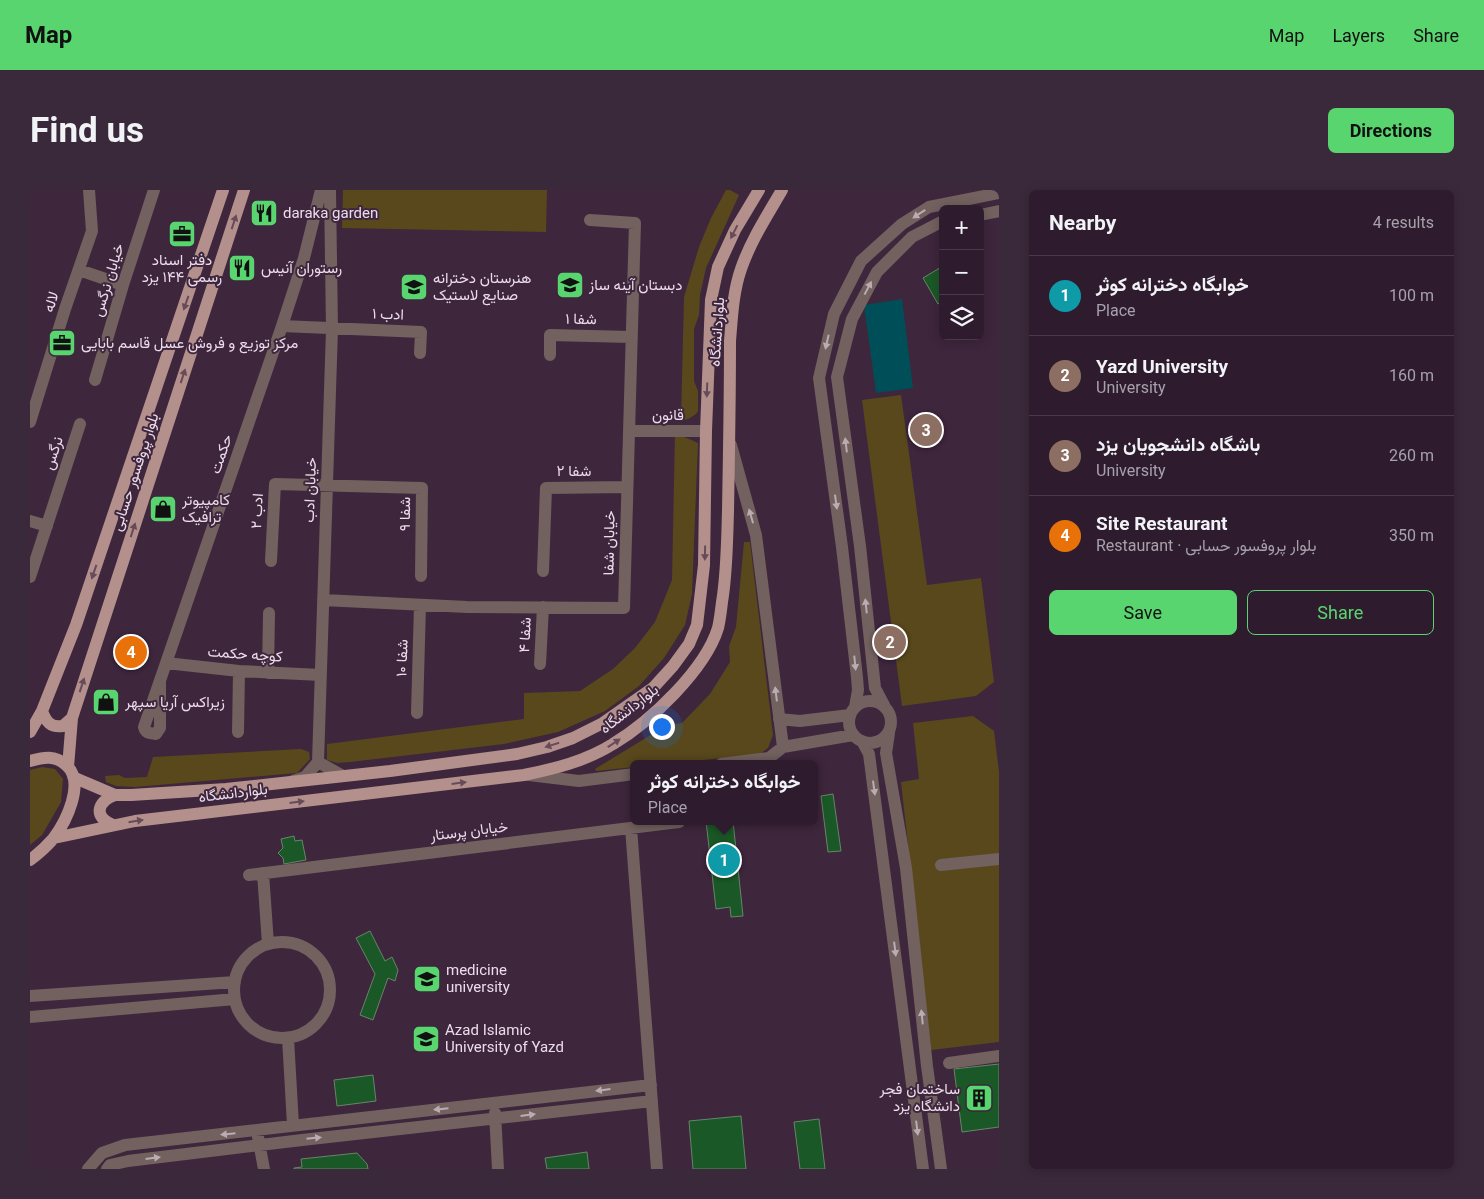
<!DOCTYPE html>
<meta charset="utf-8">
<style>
:root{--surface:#2e1c2e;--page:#3a293a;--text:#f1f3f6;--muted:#a7a1aa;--line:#493a4a;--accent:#59d56f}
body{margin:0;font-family:Roboto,Vazirmatn,sans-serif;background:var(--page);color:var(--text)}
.controls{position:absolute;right:15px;top:15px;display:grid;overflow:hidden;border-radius:8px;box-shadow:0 2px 12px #0003}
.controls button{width:45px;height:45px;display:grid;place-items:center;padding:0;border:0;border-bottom:1px solid var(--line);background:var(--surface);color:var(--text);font:25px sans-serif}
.you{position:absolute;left:631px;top:536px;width:18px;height:18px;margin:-12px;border:4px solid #fff;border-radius:50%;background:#1a73e8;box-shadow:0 0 0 8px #1a73e833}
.badge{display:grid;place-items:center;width:32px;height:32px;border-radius:50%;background:var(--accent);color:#fff;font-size:16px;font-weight:700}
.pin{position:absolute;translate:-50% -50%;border:2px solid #fff;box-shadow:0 1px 5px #0006}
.popup{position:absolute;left:600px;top:570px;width:188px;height:65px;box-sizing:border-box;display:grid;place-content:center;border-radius:8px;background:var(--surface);filter:drop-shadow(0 1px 4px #0005);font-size:16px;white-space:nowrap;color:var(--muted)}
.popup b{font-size:19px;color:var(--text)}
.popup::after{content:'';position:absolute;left:50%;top:100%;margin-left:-10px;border:10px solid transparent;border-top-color:var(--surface)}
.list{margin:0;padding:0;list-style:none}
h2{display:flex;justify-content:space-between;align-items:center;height:65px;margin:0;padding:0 20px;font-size:21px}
h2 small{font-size:16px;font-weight:400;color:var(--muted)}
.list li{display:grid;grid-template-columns:32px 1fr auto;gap:15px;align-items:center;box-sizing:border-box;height:80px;padding:0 20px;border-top:1px solid var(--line)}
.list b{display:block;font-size:19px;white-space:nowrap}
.list p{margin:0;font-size:16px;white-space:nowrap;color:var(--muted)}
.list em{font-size:16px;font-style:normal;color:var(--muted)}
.actions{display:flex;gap:10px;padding:15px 20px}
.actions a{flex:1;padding:11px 0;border:1px solid var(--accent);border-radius:8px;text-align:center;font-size:18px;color:var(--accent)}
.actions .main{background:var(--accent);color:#111}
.icon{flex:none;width:28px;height:28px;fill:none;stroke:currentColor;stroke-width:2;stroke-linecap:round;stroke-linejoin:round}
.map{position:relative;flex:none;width:969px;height:979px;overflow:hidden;border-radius:8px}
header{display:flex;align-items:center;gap:30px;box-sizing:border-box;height:70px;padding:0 25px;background:var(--accent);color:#111}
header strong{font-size:24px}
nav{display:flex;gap:28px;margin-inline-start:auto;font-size:18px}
.intro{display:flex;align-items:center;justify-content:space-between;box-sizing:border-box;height:120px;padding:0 30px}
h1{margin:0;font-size:35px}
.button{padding:12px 22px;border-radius:8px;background:var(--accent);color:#111;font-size:18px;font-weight:700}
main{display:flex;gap:30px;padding:0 30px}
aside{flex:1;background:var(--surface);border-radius:8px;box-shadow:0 2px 12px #0003}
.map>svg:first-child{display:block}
.green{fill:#59481c}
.water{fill:#004e57}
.building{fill:#1b5827;stroke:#68846a}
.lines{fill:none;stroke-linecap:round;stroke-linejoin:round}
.minor{stroke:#72615e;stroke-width:12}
.major{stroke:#b4908c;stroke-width:12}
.oneway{fill:#bbabb3}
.oneway2{fill:#674b59}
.labels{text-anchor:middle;stroke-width:4;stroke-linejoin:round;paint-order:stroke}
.poi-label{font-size:15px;fill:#ecdceb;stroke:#3e263d;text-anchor:start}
.street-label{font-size:15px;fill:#ecdceb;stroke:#3e263d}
</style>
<header>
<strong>Map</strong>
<nav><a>Map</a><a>Layers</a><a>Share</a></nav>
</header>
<div class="intro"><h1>Find us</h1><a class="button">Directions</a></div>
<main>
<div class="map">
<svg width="969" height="979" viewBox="0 0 969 979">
<rect width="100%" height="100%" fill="#3e263d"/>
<path class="green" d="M313 0H517L516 42 312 38Z
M696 0H700L709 5 676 78 670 105 669 125 664 139V191L668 201V221L666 224 660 228 655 230 651 229 654 107 669 57 681 28Z
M871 205 897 395 951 388 964 492 946 506 872 516 832 210Z
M645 243 668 253 662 404 655 435 634 468 609 496 575 521 528 542 474 554 320 572 307 573 297 570V554L494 529V503L550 501 583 479 605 458 625 432 642 390Z
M714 352H720L743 545 738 558 730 564 636 574H604V577L566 581 565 579 637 535 652 533 680 504 700 472 699 456 706 437Z
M943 526 964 541 969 582V852L901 860 871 592 889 589 883 533Z
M271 559 279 562 280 569 267 583 105 597 86 596 76 592 75 586 89 585 95 588 117 587 123 567Z
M12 577 25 579 33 589 31 612 12 645 0 655V580Z"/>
<path class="water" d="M872 109 883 198 846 203 834 115Z"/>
<path class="building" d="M913 76V111L908 114 893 88Z
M803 604 811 661 798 662 791 606Z
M676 631H703L713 726 701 727 700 717 686 719Z
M264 646 265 651 272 650 276 670 254 674 253 668 248 663 253 658 251 649Z
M340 741 355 771 362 767 368 780 365 791 358 788 343 830 330 825 345 784 326 748Z
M969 874V937L932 942 924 879Z
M343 885 346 911 307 916 304 890Z
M711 926 716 979H663L659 931Z
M789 929 795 979H770L764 932Z
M557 962 559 979H517L515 968Z
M327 963 337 974 338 979H264V978L272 977 271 969Z"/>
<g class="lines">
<path class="minor" d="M950 25 969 21
M49 80 93 95
M252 136 391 142 390 163
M520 165V145L601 147
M65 190 93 95 124 0
M0 232 35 119 62 41 59 0
M599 241H676
M0 331 17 336
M241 371 245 294 392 298 391 386
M513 381 516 298 596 297
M0 387 50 234
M293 410 437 417 594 418 605 33 560 30
M136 473 209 481 291 485
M510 474 513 417
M238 483 239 423
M130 491V538L126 544C120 543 116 544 114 537L252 136 274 68 291 0
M819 532a21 21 0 1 1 42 0a21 21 0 1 1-42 0Z
M854 515 845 498 830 356 807 187 822 129 847 82 882 47 913 31
M825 517 828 500 827 487 812 357 789 188 804 124 831 71 872 34 899 17 969 3
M387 523 390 415
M749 529 770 531 820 525
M208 542 209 481
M859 543 856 563 876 678 897 876 911 979
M832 551 839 564 893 979
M753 557 823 545
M288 572 302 139 300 0
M288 572 313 586
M691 574 739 568 753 557 726 345 701 255
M499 585 549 591 604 584
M263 591 275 587 288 572
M601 638 627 979
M911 675 969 669
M233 683 238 754
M219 685 649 632
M204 800a48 48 0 1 1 96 0a48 48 0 1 1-96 0Z
M0 806 205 792
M0 827 205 809
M258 848 263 935
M919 873 969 866
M465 923 468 979
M228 947 234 979
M58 979 72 963 95 955 621 895
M77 979 80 975 98 971 272 950 622 911"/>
<path class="major" d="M12 521C16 532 21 538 33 536L42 528
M0 542 12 521 46 435 193 0
M0 571C14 567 25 565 36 575 56 592 36 632 23 649 16 657 8 664 0 670
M38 577 42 528 214 0
M45 588 85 605H101L196 599 360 581 487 564 517 557 543 548 573 533 623 498 643 476 659 454 667 435 674 375 676 241 681 110 688 77 705 40 729 0
M83 635C63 627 67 612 85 605
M24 648 105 631 494 585C524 579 556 571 583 554 620 532 675 480 688 438 690 430 691 420 692 412 697 382 697 352 698 321 699 265 700 208 700 151 702 127 703 102 711 79 721 50 737 26 752 0"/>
</g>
<defs><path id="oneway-solid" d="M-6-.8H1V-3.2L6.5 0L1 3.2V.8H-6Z" transform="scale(1.25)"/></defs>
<g class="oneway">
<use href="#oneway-solid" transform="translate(889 24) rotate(147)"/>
<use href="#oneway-solid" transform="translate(838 98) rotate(-62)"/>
<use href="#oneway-solid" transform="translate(797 152) rotate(103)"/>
<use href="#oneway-solid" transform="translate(816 255) rotate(-97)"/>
<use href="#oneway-solid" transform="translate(806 312) rotate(82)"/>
<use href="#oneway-solid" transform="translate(721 326) rotate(-106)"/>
<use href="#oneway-solid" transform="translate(836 416) rotate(-96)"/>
<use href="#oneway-solid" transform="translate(825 473) rotate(84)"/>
<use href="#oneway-solid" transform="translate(746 504) rotate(-97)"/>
<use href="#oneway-solid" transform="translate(844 598) rotate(82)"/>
<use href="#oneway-solid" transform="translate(865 759) rotate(83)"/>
<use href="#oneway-solid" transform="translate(892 827) rotate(-96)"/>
<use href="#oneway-solid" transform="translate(573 900) rotate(173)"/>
<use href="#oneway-solid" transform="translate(411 919) rotate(174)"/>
<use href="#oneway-solid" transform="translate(498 925) rotate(-7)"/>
<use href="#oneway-solid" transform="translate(887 938) rotate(83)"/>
<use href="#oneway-solid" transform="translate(198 944) rotate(174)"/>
<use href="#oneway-solid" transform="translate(284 948) rotate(-6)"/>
<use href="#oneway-solid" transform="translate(123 968) rotate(-7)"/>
</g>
<g class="oneway2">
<use href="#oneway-solid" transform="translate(204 32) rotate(-72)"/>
<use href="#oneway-solid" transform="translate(704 42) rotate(117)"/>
<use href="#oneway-solid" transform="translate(156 113) rotate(109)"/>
<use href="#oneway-solid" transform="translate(153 186) rotate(-72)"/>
<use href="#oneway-solid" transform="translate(677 200) rotate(92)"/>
<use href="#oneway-solid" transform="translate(103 340) rotate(-72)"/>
<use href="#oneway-solid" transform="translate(675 363) rotate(91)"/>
<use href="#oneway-solid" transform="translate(64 382) rotate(109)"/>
<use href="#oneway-solid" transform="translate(52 495) rotate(-72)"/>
<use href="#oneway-solid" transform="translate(584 553) rotate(-33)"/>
<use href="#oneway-solid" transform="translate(522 555) rotate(162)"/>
<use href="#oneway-solid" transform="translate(429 593) rotate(-7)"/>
<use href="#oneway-solid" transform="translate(267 612) rotate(-7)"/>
<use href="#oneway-solid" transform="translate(106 631) rotate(-9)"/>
</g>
<defs>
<g id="restaurant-square" transform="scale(1.4375)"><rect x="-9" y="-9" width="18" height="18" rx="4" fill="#59d56f" stroke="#3e263d"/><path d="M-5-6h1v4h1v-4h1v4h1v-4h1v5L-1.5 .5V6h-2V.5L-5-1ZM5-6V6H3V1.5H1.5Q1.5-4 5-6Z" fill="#111"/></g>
<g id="office-square" transform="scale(1.4375)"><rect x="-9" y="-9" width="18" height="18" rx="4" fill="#59d56f" stroke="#3e263d"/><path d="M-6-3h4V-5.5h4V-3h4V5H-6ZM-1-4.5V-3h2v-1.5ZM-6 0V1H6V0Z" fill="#111"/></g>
<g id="school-square" transform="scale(1.4375)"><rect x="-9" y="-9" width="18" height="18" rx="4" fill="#59d56f" stroke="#3e263d"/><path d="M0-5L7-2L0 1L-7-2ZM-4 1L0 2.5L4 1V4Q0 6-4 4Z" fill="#111"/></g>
<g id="shop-square" transform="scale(1.4375)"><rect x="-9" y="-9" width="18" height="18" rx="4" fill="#59d56f" stroke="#3e263d"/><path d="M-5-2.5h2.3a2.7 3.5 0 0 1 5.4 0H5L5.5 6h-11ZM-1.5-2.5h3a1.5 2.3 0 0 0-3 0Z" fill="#111"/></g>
<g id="university-square" transform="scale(1.4375)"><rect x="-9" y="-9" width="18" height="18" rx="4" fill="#59d56f" stroke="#3e263d"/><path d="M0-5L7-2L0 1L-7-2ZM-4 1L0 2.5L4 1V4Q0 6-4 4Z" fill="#111"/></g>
<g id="building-square" transform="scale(1.4375)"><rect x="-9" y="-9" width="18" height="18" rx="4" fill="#59d56f" stroke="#3e263d"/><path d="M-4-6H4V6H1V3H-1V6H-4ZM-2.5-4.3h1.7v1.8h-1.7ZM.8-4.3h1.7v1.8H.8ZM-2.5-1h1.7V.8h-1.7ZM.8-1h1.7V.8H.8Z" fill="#111"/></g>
</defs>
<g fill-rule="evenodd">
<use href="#restaurant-square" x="234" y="23"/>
<use href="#office-square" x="152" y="44"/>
<use href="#restaurant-square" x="212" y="78"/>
<use href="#school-square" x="540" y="95"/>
<use href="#school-square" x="384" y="97"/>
<use href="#office-square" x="32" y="153"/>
<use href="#shop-square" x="133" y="319"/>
<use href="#shop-square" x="76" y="512"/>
<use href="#university-square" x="397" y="789"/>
<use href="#university-square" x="396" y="849"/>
<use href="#building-square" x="949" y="908"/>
</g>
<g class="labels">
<g class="poi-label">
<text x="253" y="28">daraka garden</text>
<text x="152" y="75" text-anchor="middle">دفتر اسناد<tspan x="152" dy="17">رسمی ۱۴۴ یزد</tspan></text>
<text x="231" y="83">رستوران آنیس</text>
<text x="403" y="93">هنرستان دخترانه<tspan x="403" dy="17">صنایع لاستیک</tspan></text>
<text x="559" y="100">دبستان آینه ساز</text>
<text x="51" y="158">مرکز توزیع و فروش عسل قاسم بابایی</text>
<text x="152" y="315">کامپیوتر<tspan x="152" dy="17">ترافیک</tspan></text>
<text x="95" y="517">زیراکس آریا سپهر</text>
<text x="416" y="785">medicine<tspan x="416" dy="17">university</tspan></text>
<text x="415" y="845">Azad Islamic<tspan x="415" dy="17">University of Yazd</tspan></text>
<text x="930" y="904" text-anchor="end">ساختمان فجر<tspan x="930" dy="17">دانشگاه یزد</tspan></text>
</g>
<g class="street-label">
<text transform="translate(78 90) rotate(-73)" y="5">خیابان نرگس</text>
<text transform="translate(21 112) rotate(-72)" y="5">لاله</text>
<text transform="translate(358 124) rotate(2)" y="5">ادب ۱</text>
<text transform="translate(551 129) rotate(1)" y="5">شفا ۱</text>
<text transform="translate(687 142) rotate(-86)" y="5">بلواردانشگاه</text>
<text x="638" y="230">قانون</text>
<text transform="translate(23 263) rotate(-72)" y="5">نرگس</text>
<text transform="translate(191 264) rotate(-71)" y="5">حکمت</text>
<text x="544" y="286">شفا ۲</text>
<text transform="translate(105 282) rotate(-72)" y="5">بلوار پروفسور حسابی</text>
<text transform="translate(280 300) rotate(-88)" y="5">خیابان ادب</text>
<text transform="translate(227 321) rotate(-87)" y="5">ادب ۲</text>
<text transform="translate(375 324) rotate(-89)" y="5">شفا ۹</text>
<text transform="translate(579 353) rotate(-89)" y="5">خیابان شفا</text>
<text transform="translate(495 445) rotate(-87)" y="5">شفا ۴</text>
<text transform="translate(215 464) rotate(4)" y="5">کوچه حکمت</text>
<text transform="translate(372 468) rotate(-88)" y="5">شفا ۱۰</text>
<text transform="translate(599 519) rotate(-38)" y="5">بلواردانشگاه</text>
<text transform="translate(203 603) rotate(-7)" y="5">بلواردانشگاه</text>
<text transform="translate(439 641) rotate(-7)" y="5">خیابان پرستار</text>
</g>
</g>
</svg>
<div class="controls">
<button>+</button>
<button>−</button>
<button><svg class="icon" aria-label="layers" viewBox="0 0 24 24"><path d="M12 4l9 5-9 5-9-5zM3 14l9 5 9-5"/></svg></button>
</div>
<div class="you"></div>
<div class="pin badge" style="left:694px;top:670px;background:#0f9aa8">1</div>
<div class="popup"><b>خوابگاه دخترانه کوثر</b>Place</div>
<div class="pin badge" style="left:860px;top:452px;background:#8d6e63">2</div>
<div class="pin badge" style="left:896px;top:240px;background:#8d6e63">3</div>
<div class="pin badge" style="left:101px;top:462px;background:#e8710a">4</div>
</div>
<aside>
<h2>Nearby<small>4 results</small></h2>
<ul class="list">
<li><span class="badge" style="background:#0f9aa8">1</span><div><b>خوابگاه دخترانه کوثر</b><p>Place</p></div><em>100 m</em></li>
<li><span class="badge" style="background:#8d6e63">2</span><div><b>Yazd University</b><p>University</p></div><em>160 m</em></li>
<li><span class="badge" style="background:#8d6e63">3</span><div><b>باشگاه دانشجویان یزد</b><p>University</p></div><em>260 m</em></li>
<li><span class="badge" style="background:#e8710a">4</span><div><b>Site Restaurant</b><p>Restaurant · بلوار پروفسور حسابی</p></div><em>350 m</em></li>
</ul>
<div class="actions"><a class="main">Save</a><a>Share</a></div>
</aside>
</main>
